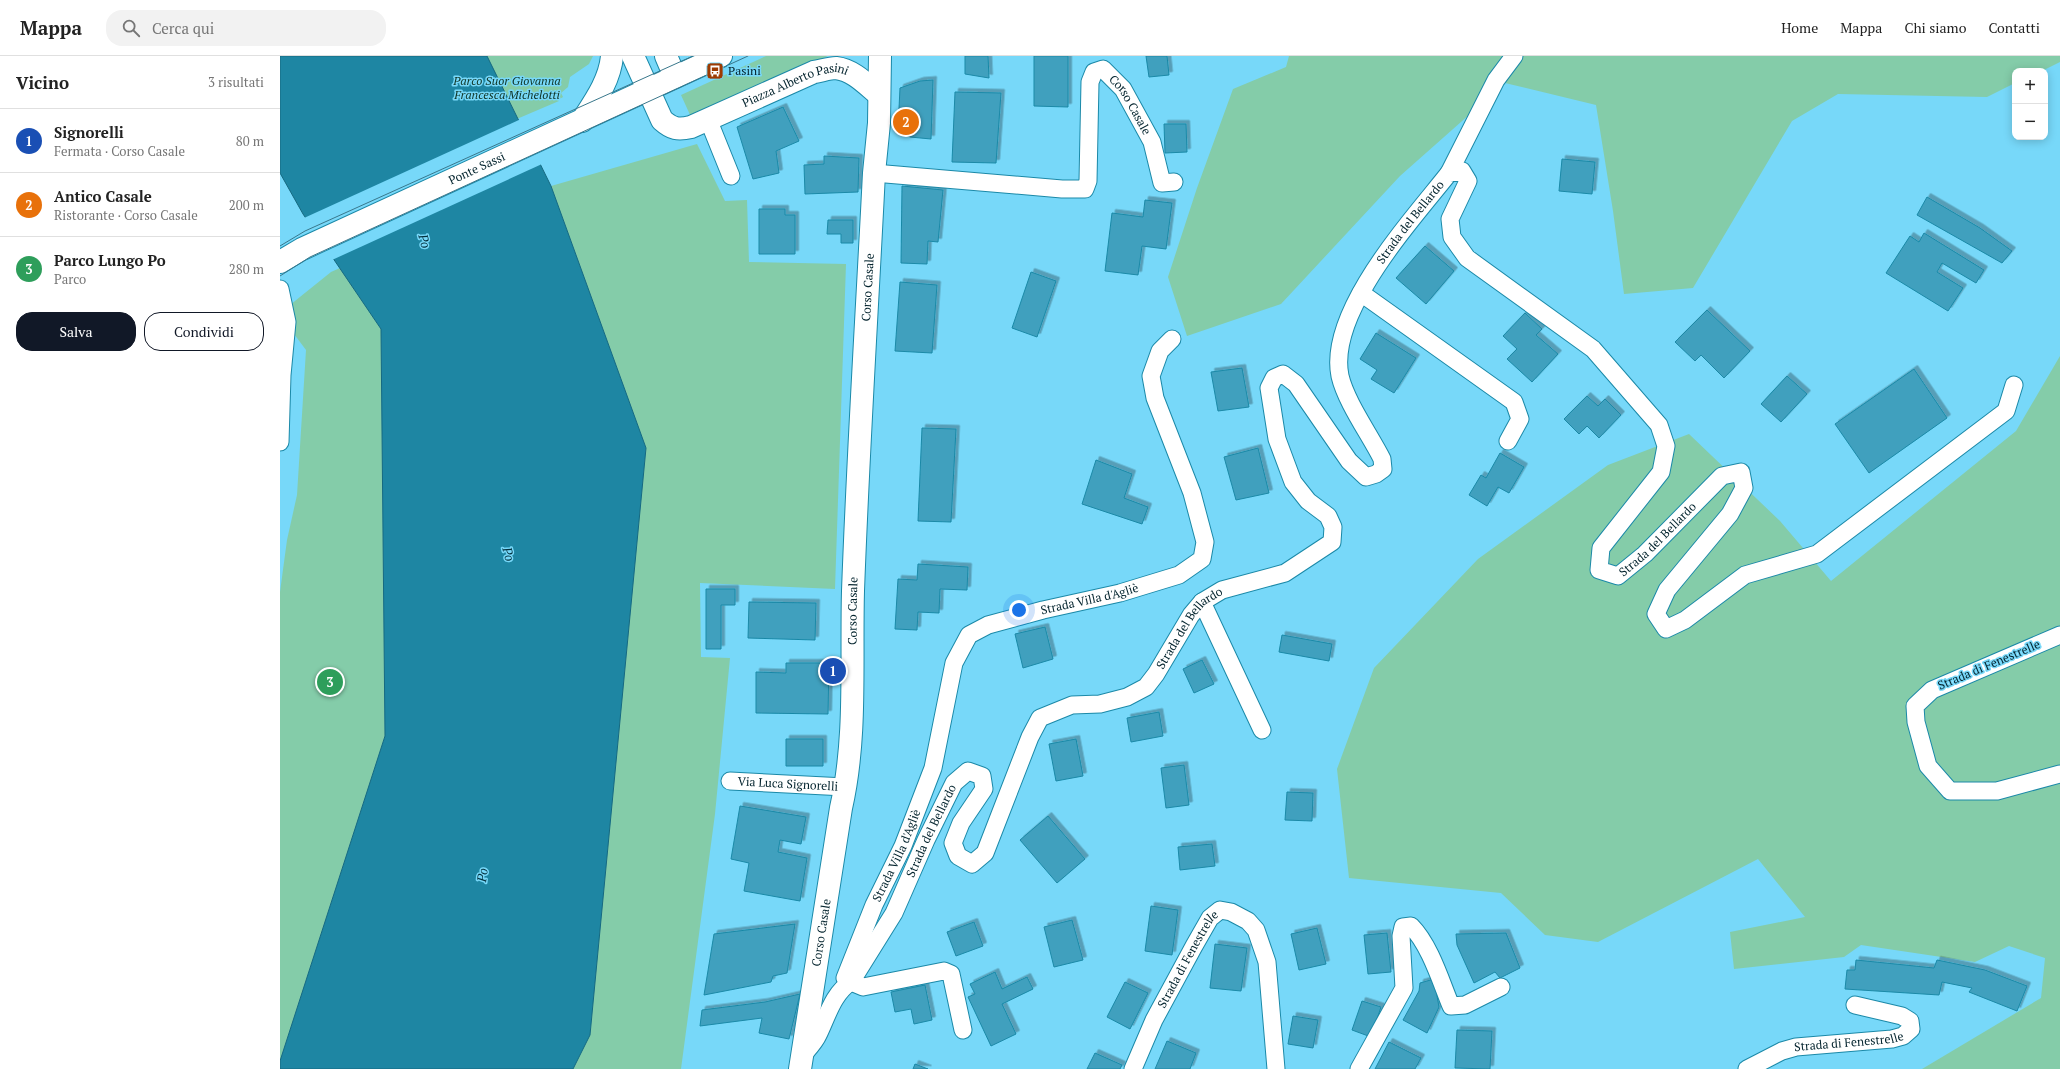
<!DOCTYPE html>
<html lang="it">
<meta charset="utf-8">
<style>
:root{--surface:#fff;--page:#f2f2f2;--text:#222;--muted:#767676;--line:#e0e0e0;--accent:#111827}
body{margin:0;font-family:"PT Serif",serif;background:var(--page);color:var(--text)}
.controls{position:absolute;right:12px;top:12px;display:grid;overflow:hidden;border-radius:8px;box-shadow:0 2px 10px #0003}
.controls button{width:36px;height:36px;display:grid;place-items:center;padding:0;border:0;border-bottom:1px solid var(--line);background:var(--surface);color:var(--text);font:20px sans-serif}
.you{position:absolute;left:739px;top:554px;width:14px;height:14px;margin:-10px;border:3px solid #fff;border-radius:50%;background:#1a73e8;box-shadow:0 0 0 6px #1a73e833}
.badge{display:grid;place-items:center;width:26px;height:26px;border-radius:50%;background:var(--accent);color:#fff;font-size:13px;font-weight:700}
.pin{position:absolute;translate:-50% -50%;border:2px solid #fff;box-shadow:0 1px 4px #0006}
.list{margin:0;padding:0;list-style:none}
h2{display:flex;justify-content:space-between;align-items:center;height:52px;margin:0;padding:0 16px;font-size:17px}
h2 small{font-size:13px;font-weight:400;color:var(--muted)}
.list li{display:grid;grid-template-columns:26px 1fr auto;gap:12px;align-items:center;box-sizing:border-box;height:64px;padding:0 16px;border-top:1px solid var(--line)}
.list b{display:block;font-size:15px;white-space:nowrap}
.list p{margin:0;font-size:13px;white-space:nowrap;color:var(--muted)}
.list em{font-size:13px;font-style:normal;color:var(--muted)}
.actions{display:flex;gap:8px;padding:12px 16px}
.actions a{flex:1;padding:9px 0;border:1px solid var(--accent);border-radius:16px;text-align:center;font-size:14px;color:var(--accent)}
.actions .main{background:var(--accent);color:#fff}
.icon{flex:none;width:22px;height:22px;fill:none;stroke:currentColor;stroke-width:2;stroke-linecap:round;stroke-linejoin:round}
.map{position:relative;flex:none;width:1780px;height:1013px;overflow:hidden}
header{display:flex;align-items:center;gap:24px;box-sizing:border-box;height:56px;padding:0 20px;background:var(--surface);border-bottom:1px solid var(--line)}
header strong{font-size:19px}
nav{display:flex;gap:22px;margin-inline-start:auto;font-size:14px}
.search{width:280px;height:36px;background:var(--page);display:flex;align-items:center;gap:10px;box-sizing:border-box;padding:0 14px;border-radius:16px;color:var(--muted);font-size:15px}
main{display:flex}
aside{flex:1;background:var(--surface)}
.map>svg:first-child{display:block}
.green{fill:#84cca9}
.water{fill:#1e86a3;stroke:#166980}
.pier{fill:#77d8f9}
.building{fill:#40a0be;stroke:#1a89a7;filter:url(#shadow)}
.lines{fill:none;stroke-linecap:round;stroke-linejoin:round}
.minor-casing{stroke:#1b89a8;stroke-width:19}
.major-casing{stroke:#1b89a8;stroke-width:24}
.minor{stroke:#fff;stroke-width:17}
.major{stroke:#fff;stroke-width:22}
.tram{stroke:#39778b;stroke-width:1}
.labels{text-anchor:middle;stroke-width:3;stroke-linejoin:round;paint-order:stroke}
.poi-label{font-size:12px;fill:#04242e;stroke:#77d8f9;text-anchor:start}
.park-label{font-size:12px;font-style:italic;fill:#0f3425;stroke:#77d8f9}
.street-label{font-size:12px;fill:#04242e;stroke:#77d8f9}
.water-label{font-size:13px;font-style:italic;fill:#03303d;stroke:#77d8f9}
</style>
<header>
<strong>Mappa</strong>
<div class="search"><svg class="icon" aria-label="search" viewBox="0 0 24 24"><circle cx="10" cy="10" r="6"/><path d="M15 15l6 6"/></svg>Cerca qui</div>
<nav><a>Home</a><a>Mappa</a><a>Chi siamo</a><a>Contatti</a></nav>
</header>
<main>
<aside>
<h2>Vicino<small>3 risultati</small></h2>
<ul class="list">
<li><span class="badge" style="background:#1a4fb4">1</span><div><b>Signorelli</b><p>Fermata · Corso Casale</p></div><em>80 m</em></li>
<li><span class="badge" style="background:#e8710a">2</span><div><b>Antico Casale</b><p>Ristorante · Corso Casale</p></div><em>200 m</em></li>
<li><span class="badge" style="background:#2e9e5b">3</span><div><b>Parco Lungo Po</b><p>Parco</p></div><em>280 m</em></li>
</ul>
<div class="actions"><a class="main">Salva</a><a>Condividi</a></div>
</aside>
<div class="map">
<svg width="1780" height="1013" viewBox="0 0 1780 1013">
<defs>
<filter id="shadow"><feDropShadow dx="3.5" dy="-3.5" stdDeviation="0" flood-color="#0004"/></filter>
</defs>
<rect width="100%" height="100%" fill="#77d8f9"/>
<path class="green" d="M175 0H313L309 8 290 21 288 31 281 37 283 41 278 44 279 45 223 69Z
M486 0H548L411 61 401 39Z
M1009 0H1780V6L1762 15H1735V27L1707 41 1558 38 1512 65 1413 232 1344 238 1333 155 1316 49 1225 27 1120 120 1001 248 907 280 888 221 917 132 953 33 1006 11Z
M417 88 445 145 467 144 469 206 566 208 555 533 420 527 421 601 450 602 435 758 401 1013H293L310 979 366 392 271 130Z
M60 212 101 273 105 680 0 1005V536L7 484 17 439 26 294 14 278 5 253 51 216Z
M1780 300V1013H1642L1761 942 1765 902 1729 890 1695 906 1581 889 1564 901 1454 913 1450 876 1525 861 1478 803 1318 886 1265 879 1221 837 1069 822 1057 713 1094 612 1198 503 1328 409 1409 378 1500 465 1551 525 1736 375Z"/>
<path class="water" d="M0 0H207L271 130 366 392 310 979 293 1013H0V1005L105 680 101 273 23 158 0 117Z"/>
<path class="pier" d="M241 63 262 108 52 204 24 162Z"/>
<path class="building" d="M685 0H708L709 22 685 18Z
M754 0H788V51L754 50Z
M866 0H887L889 19 869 21Z
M653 24 651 83 630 81 618 73 620 32 640 25Z
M675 36 721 37 716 107 672 106Z
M503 51 519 85 496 95 499 117 473 123 457 71Z
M884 68H906L907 96 885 97Z
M544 100 579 102 578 136 525 138 524 109 544 108Z
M1282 103 1315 106 1312 138 1279 135Z
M622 130 663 134 658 186 648 185 647 208 621 207Z
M1647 141 1700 172 1732 195 1722 207 1637 159Z
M865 144 892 147 886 193 862 190 858 219 825 215 832 157 863 161Z
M479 153H505V159H515V198H479Z
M548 164H573V187H561V178H547Z
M1644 177 1704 214 1696 227 1662 207 1657 216 1683 232 1668 255 1606 217 1630 180 1639 186Z
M1145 190 1174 215 1146 248 1116 222Z
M751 216 776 225 757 281 732 272Z
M620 226 657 229 652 297 615 295Z
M1427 254 1470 295 1444 322 1421 299 1415 305 1395 286Z
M1245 257 1262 273 1256 279 1278 298 1252 326 1227 303 1237 293 1223 280Z
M1096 277 1136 302 1114 337 1091 323 1097 314 1080 303Z
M962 312 969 351 938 355 931 316Z
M1634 313 1667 362 1589 417 1555 368Z
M1507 320 1527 338 1501 366 1481 348Z
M1307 340 1318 350 1325 343 1341 359 1319 382 1307 370 1299 378 1284 363Z
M642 372 676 373 671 466 638 465Z
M978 392 989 437 956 444 944 401Z
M1220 397 1244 411 1229 437 1218 431 1207 450 1189 439 1201 419 1206 422Z
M816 404 852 418 844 442 868 451 862 468 802 448Z
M638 508 688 511 687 534 660 533 659 557 638 556 637 574 615 573 618 523 637 524Z
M426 533H455V549H441V593H426Z
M469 546 536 547 535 584 468 582Z
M765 571 773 603 743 612 735 578Z
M1002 579 1052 588 1049 605 999 596Z
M922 604 934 628 914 637 903 613Z
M506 607H549L548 658 476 657V616L506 617Z
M879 656 883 680 851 686 847 662Z
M506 683H543V710H506Z
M796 683 803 720 776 725 769 688Z
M904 709 909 749 886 752 881 712Z
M1007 736 1033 737 1032 765 1005 764Z
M460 750 526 761 521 788 500 784 498 796 527 802 520 845 464 835 469 807 451 803Z
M768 760 805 803 777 827 740 784Z
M932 788 935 810 900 814 898 791Z
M871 850 898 854 892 899 865 895Z
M792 864 803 904 774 911 764 871Z
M694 866 703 890 676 900 667 876Z
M515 868 507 917 493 920 491 926 424 939 434 878Z
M1037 872 1046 908 1019 914 1011 878Z
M1107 877 1111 916 1088 918 1084 879Z
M1226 877 1240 912 1220 922 1215 916 1194 927 1177 889 1176 878Z
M935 888 967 892 961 935 930 932Z
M1576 904 1654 912 1657 904 1705 914 1747 930 1737 955 1689 936 1692 932 1662 926 1659 939 1565 933 1567 914H1575Z
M715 916 722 933 747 921 753 933 722 948 736 978 711 990 688 941 695 938 690 928Z
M1154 923 1159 951 1147 977 1123 964 1139 935 1140 927Z
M845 926 868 937 850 973 827 961Z
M645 929 652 964 634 968 631 953 615 956 611 936Z
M520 938 509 983 479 977 482 962 420 970 422 954 485 946Z
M1082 945 1101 951 1091 981 1072 974Z
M1013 960 1038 964 1033 992 1008 988Z
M1177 974 1212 975 1210 1013 1175 1012Z
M887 985 916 997 910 1013H875Z
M1109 986 1141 1002 1135 1013H1095Z
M815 997 842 1009 840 1013H807Z
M635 1008 648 1013H633Z"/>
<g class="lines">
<g class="minor-casing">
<g id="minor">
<path d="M428 63 451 120"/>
<path id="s1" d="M594 117 782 133H805L808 125 810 26 814 16 823 13 843 33 872 86 882 127 894 126"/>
<path d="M1169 117 1216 24 1234 0"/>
<path d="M0 233 7 266 2 319 0 386"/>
<path d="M1081 237 1234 346 1240 363 1228 385"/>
<path d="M922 546 982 674"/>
<path d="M1780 579 1652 634 1635 650 1636 666 1648 710 1670 735H1717L1780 718"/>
<path id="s2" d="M450 725 565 731"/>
<path id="s3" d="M565 922 594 849 623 790 653 712 674 607 689 579 708 569 763 554 840 537 899 519 922 503 925 486 912 437 875 342 871 320 880 295 892 283"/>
<path d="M571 926 583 931 664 915 671 918 683 974"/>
<path id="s4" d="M523 999C528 993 535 986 538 979 547 961 553 937 571 926L614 857 646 784 674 727 688 715 702 720 704 733 681 767 673 787 678 800 692 808 705 797 750 681 760 662 792 649 820 648 847 641 866 631 876 618 911 559 922 546 942 534 1005 517 1052 486 1053 471 1048 460 1028 445 1013 426 997 383 989 332 994 322 1003 318 1016 328 1069 405 1086 421 1096 418 1103 413 1102 403C1090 379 1066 346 1060 320 1047 256 1132 164 1169 117L1182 115 1188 125 1170 163 1172 181 1187 202 1313 293 1379 369 1386 390 1381 416 1321 492 1319 514 1338 520 1365 498 1442 420 1461 416 1464 432 1450 458 1387 534 1376 558 1386 573 1405 564 1465 519 1537 498 1726 355 1734 329"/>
<path id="s5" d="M853 1013 874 964 914 890 930 862 940 854 951 856 968 865 976 874 987 906 996 1013"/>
<path d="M1079 1013 1124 932 1121 880 1123 871 1131 870C1150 889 1161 926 1171 950L1185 949 1221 931"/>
<path id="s6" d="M1467 1013 1502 995 1516 991 1612 983 1623 980 1631 973 1630 965 1622 960 1575 949"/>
</g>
</g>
<g class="major-casing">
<g id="major">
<path id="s7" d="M353 0 382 64C392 73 398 74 411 71L534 16C541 15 549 12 556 12 573 14 586 28 598 38"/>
<path d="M386 0 395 21"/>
<path d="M302 65C315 45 330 24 332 0"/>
<path id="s8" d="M0 206 22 193 441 0"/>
<path id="s9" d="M520 1013 561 752C577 682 571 607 573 535 578 396 587 256 594 117L599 67 600 0"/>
</g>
</g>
<use href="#minor" class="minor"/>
<use href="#major" class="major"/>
<path class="tram" d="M0 190 25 175 413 0
M0 220 30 201 468 0"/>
</g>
<defs>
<g id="bus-square" transform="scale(0.9)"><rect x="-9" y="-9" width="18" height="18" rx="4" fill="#9d3a01" stroke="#77d8f9"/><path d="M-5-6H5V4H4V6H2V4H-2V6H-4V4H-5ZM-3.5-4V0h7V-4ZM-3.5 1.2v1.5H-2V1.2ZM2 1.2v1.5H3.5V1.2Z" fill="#fff"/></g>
</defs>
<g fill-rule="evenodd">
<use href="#bus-square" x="435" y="15"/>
</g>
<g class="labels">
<g class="poi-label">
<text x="448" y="19">Pasini</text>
</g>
<g class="park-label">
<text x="227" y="29">Parco Suor Giovanna<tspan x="227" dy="14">Francesca Michelotti</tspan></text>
</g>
<g class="street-label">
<text dy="4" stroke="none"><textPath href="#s7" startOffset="215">Piazza Alberto Pasini</textPath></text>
<text dy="4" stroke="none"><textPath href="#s1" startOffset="385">Corso Casale</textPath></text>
<text dy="4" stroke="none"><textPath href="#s8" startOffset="218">Ponte Sassi</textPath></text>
<text dy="4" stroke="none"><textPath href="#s4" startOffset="1598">Strada del Bellardo</textPath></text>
<text dy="4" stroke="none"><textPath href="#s9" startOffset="786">Corso Casale</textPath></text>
<text dy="4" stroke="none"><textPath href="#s4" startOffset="2269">Strada del Bellardo</textPath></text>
<text dy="4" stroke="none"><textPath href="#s3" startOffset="493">Strada Villa d'Agliè</textPath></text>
<text dy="4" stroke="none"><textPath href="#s9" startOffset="462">Corso Casale</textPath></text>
<text dy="4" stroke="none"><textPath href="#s4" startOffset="801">Strada del Bellardo</textPath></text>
<text transform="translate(1709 609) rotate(-23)" y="4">Strada di Fenestrelle</text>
<text dy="4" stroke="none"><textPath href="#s2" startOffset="58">Via Luca Signorelli</textPath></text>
<text dy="4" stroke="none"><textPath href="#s4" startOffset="260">Strada del Bellardo</textPath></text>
<text dy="4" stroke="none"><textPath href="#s3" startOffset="133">Strada Villa d'Agliè</textPath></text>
<text dy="4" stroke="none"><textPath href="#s9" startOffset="138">Corso Casale</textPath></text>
<text dy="4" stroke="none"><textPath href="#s5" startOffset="123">Strada di Fenestrelle</textPath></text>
<text dy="4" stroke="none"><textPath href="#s6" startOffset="107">Strada di Fenestrelle</textPath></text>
</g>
<g class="water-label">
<text transform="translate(145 185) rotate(75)" y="5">Po</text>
<text transform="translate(229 498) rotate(75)" y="5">Po</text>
<text transform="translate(202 819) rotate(-83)" y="5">Po</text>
</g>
</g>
</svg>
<div class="controls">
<button>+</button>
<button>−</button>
</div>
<div class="you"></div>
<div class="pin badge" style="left:553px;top:615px;background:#1a4fb4">1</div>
<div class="pin badge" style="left:626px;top:66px;background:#e8710a">2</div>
<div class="pin badge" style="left:50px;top:626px;background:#2e9e5b">3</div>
</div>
</main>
